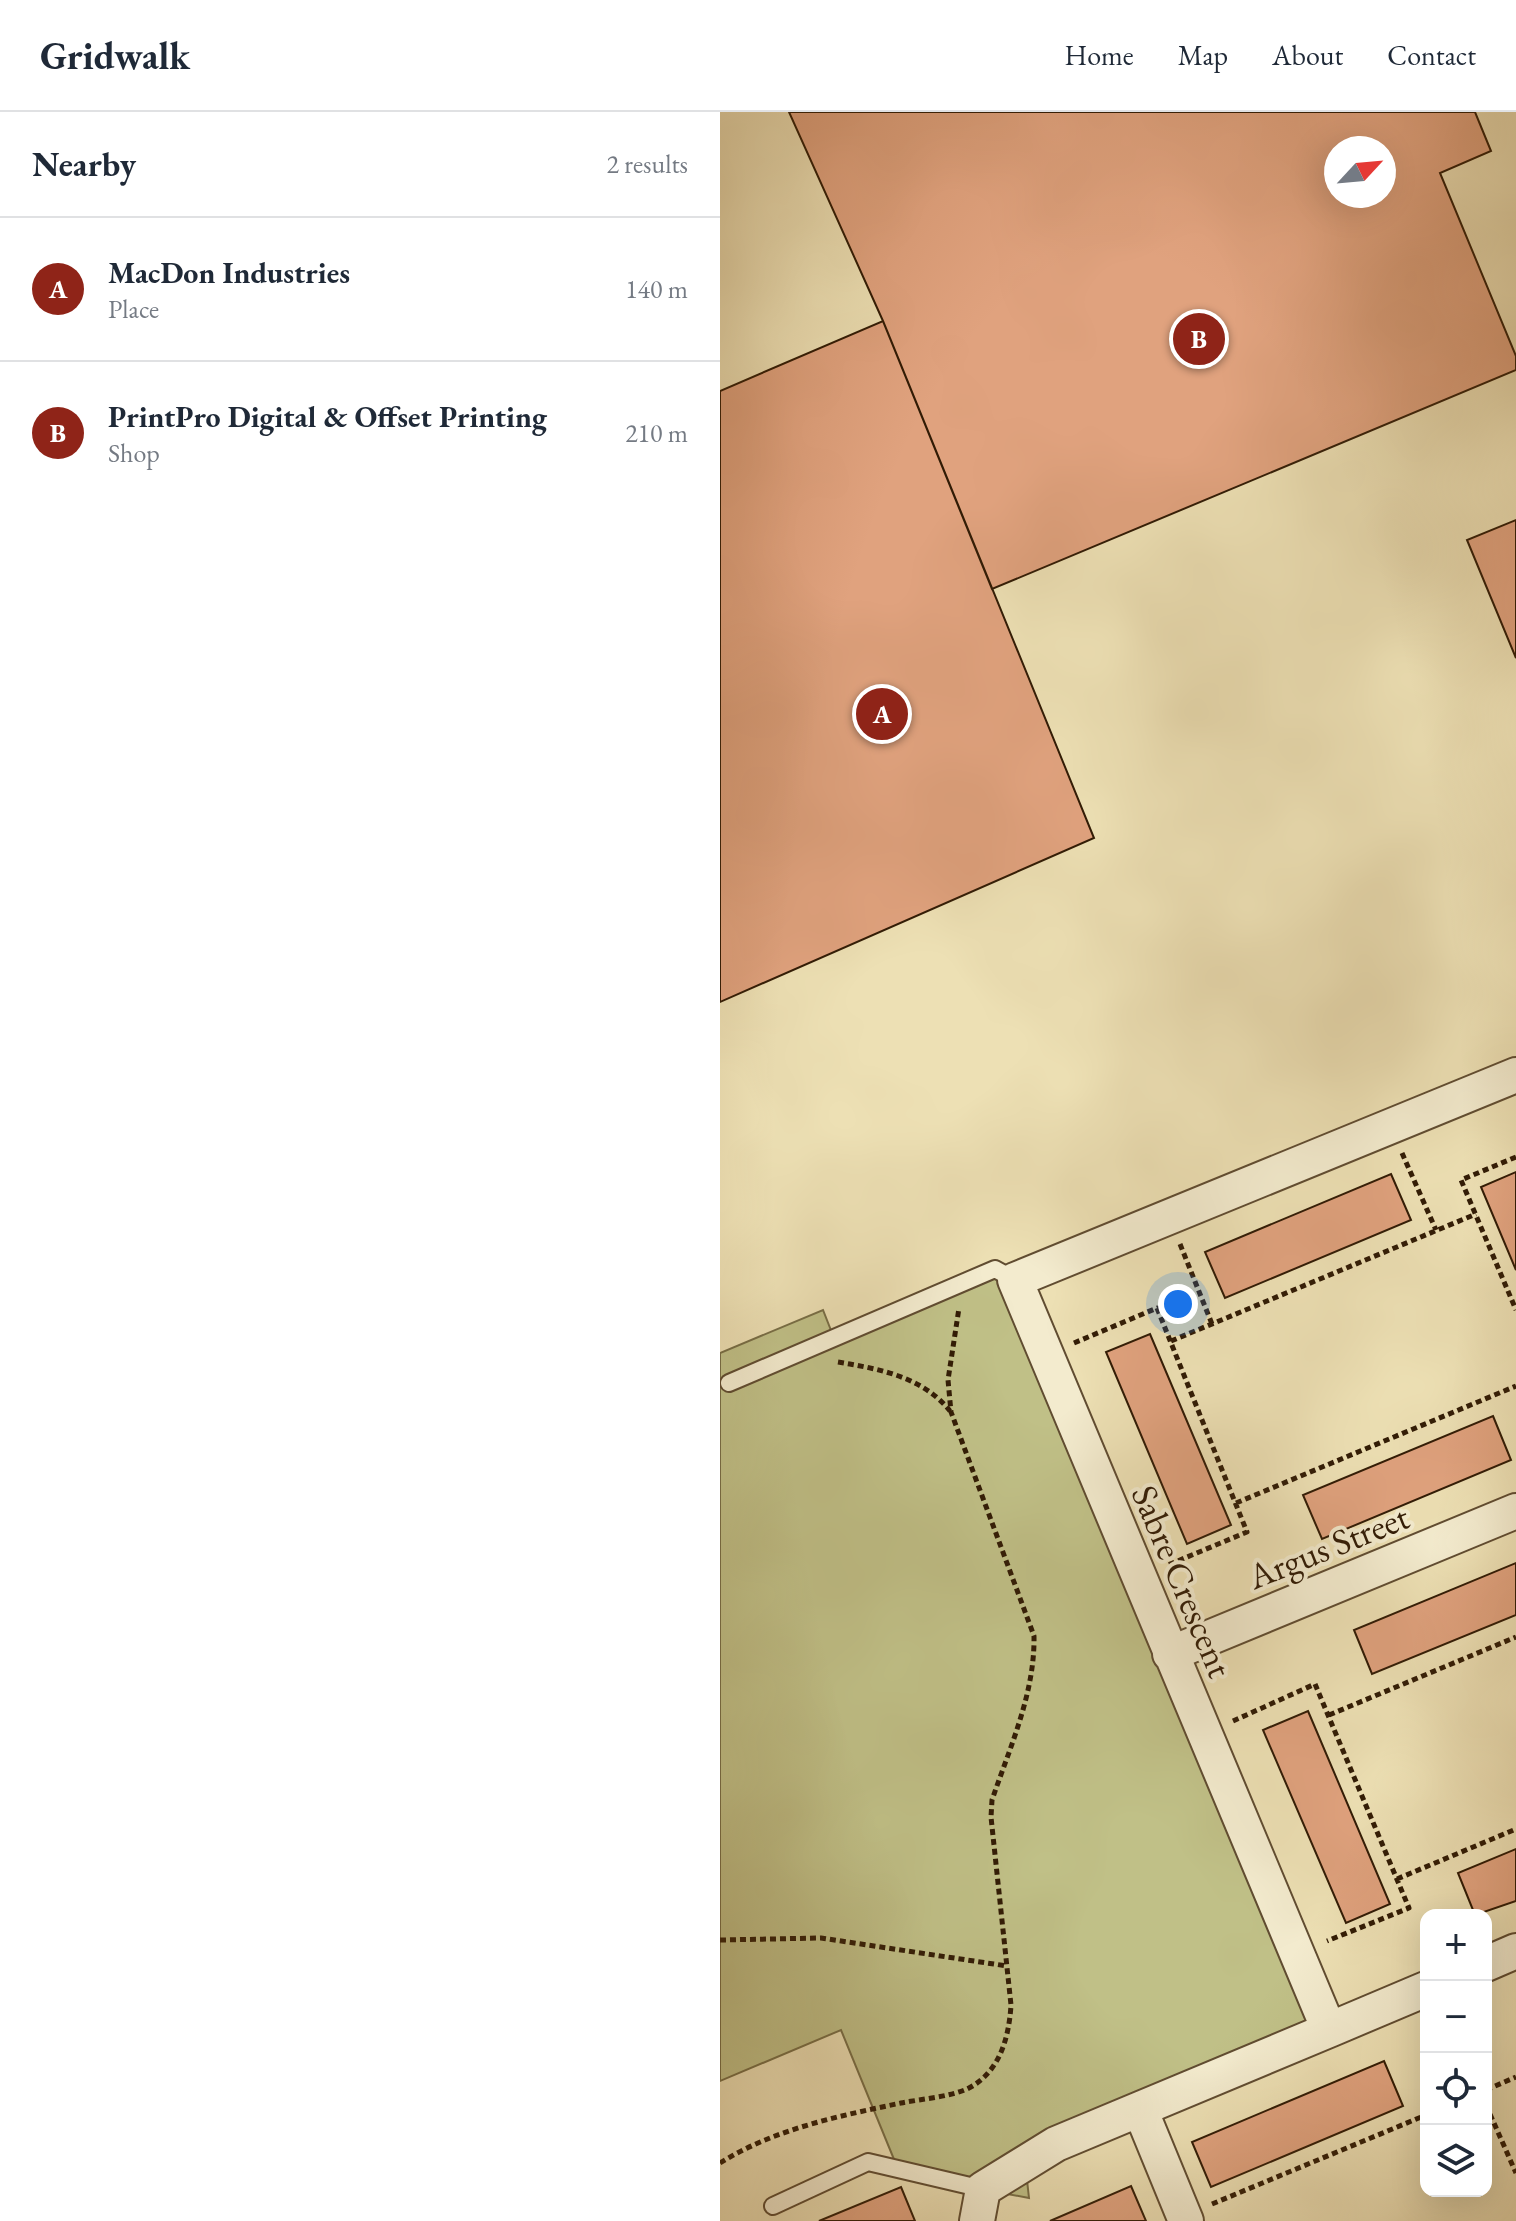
<!DOCTYPE html>
<meta charset="utf-8">
<style>
:root{--surface:#fff;--page:#f6f6f7;--text:#1f2937;--muted:#747a83;--line:#e0e1e3;--accent:#8f2418}
body{margin:0;font-family:"EB Garamond",serif;background:var(--page);color:var(--text)}
.controls{position:absolute;right:24px;bottom:24px;display:grid;overflow:hidden;border-radius:16px;box-shadow:0 8px 32px #0002}
.controls button{width:72px;height:72px;display:grid;place-items:center;padding:0;border:0;border-bottom:2px solid var(--line);background:var(--surface);color:var(--text);font:40px sans-serif}
.compass{position:absolute;left:604px;top:24px;width:72px;height:72px;border-radius:50%;background:var(--surface);box-shadow:0 8px 32px #0002;rotate:64deg}
.you{position:absolute;left:458px;top:1192px;width:28px;height:28px;margin:-20px;border:6px solid #fff;border-radius:50%;background:#1a73e8;box-shadow:0 0 0 12px #1a73e833}
.badge{display:grid;place-items:center;width:52px;height:52px;border-radius:50%;background:var(--accent);color:#fff;font-size:26px;font-weight:700}
.pin{position:absolute;translate:-50% -50%;border:4px solid #fff;box-shadow:0 2px 8px #0006}
.list{margin:0;padding:0;list-style:none}
h2{display:flex;justify-content:space-between;align-items:center;height:104px;margin:0;padding:0 32px;font-size:34px}
h2 small{font-size:26px;font-weight:400;color:var(--muted)}
.list li{display:grid;grid-template-columns:52px 1fr auto;gap:24px;align-items:center;box-sizing:border-box;height:144px;padding:0 32px;border-top:2px solid var(--line)}
.list b{display:block;font-size:30px;white-space:nowrap}
.list p{margin:0;font-size:26px;white-space:nowrap;color:var(--muted)}
.list em{font-size:26px;font-style:normal;color:var(--muted)}
.icon{flex:none;width:44px;height:44px;fill:none;stroke:currentColor;stroke-width:2;stroke-linecap:round;stroke-linejoin:round}
.map{position:relative;flex:none;width:796px;height:2109px;overflow:hidden}
header{display:flex;align-items:center;gap:48px;box-sizing:border-box;height:112px;padding:0 40px;background:var(--surface);border-bottom:2px solid var(--line)}
header strong{font-size:38px}
nav{display:flex;gap:44px;margin-inline-start:auto;font-size:28px}
main{display:flex}
aside{flex:1;background:var(--surface)}
.map>svg:first-child{display:block}
.green{fill:#c0c087;stroke:#786e46;stroke-width:2}
.building{fill:#e0a27e;stroke:#311b05;stroke-width:2;fill-rule:evenodd}
.lines{fill:none;stroke-linecap:round;stroke-linejoin:round}
.service-casing{stroke:#604c31;stroke-width:20}
.minor-casing{stroke:#604c31;stroke-width:38}
.path{stroke:#311b05;stroke-width:5;stroke-dasharray:6 4;stroke-linecap:butt}
.service{stroke:#f3ebce;stroke-width:16}
.minor{stroke:#f3ebce;stroke-width:34}
.labels{text-anchor:middle;stroke-width:8;stroke-linejoin:round;paint-order:stroke}
.street-label{font-size:36px;fill:#311b05;stroke:#f3ebce}
</style>
<header>
<strong>Gridwalk</strong>
<nav><a>Home</a><a>Map</a><a>About</a><a>Contact</a></nav>
</header>
<main>
<aside>
<h2>Nearby<small>2 results</small></h2>
<ul class="list">
<li><span class="badge">A</span><div><b>MacDon Industries</b><p>Place</p></div><em>140 m</em></li>
<li><span class="badge">B</span><div><b>PrintPro Digital &amp; Offset Printing</b><p>Shop</p></div><em>210 m</em></li>
</ul>
</aside>
<div class="map">
<svg width="796" height="2109" viewBox="0 0 796 2109">
<rect width="100%" height="100%" fill="#ede0b4"/>
<filter id="stains"><feTurbulence type="fractalNoise" baseFrequency=".0025" numOctaves="4"/><feColorMatrix values="0 0 0 0 .2 0 0 0 0 .09 0 0 0 0 .02 0 0 0 .5 -.17"/></filter>
<radialGradient id="worn" r=".72"><stop offset=".6" stop-color="#630" stop-opacity="0"/><stop offset="1" stop-color="#630" stop-opacity=".3"/></radialGradient>
<path class="green" d="M275 1157 609 1918 336 2032 307 2068 309 2086 180 2062 121 1918 0 1969V1241L103 1198 114 1226Z"/>
<path class="building" d="M69 0H755L771 39 720 61 796 244V258L272 477 163 209ZM616 36H664V84H616Z
M163 209 374 726 0 890V279Z
M796 408V546L747 428Z
M796 1060V1158L761 1075Z
M671 1062 691 1108 505 1186 485 1140Z
M430 1222 511 1413 467 1432 386 1240Z
M773 1304 791 1348 602 1427 583 1383Z
M796 1451V1503L652 1562 634 1518Z
M588 1599 670 1792 626 1811 543 1618Z
M796 1737V1789L755 1803 738 1761Z
M664 1949 683 1994 491 2075 472 2030Z
M411 2074 426 2109H330Z
M181 2075 195 2109H99Z"/>
<g class="lines">
<g class="service-casing">
<path id="service" d="M9 1271 275 1157 295 1168
M53 2094 148 2050 263 2077"/>
</g>
<g class="minor-casing">
<path id="minor" d="M450 1542 796 1399
M766 1852 796 1839
M609 1918 706 1877
M420 1997 466 2109
M257 2109 263 2077 336 2032 609 1918 295 1168 796 963"/>
</g>
<path class="path" d="M682 1041 716 1118
M796 1045 741 1068 796 1198
M460 1132 492 1212
M451 1229 756 1102
M354 1231 437 1196 527 1420 448 1453
M118 1250C160 1257 203 1265 230 1299
M516 1391 796 1274
M609 1603 796 1525
M513 1609 595 1572 608 1603 689 1796 607 1829
M677 1767 796 1717
M0 1828 101 1826 287 1854
M766 1978 796 1965
M766 1993 796 2061
M0 2051C54 2017 119 2004 181 1991 201 1987 229 1985 247 1977 280 1961 289 1925 291 1893L271 1705 272 1688C290 1635 315 1581 314 1524L231 1300 228 1268 239 1196
M492 2092 706 2003"/>
<use href="#service" class="service"/>
<use href="#minor" class="minor"/>
</g>
<g class="labels">
<g class="street-label">
<text transform="translate(608 1434) rotate(-22)" y="13">Argus Street</text>
<text transform="translate(463 1469) rotate(67)" y="13">Sabre Crescent</text>
</g>
</g>
<rect width="100%" height="100%" filter="url(#stains)"/>
<rect width="100%" height="100%" fill="url(#worn)"/>
</svg>
<div class="controls">
<button>+</button>
<button>−</button>
<button><svg class="icon" aria-label="locate" viewBox="0 0 24 24"><circle cx="12" cy="12" r="6"/><path d="M12 2v4M12 18v4M2 12h4M18 12h4"/></svg></button>
<button><svg class="icon" aria-label="layers" viewBox="0 0 24 24"><path d="M12 4l9 5-9 5-9-5zM3 14l9 5 9-5"/></svg></button>
</div>
<svg class="compass" viewBox="-18 -18 36 36"><path d="M0-13l5 13h-10z" fill="#e53935"/><path d="M0 13l5-13h-10z" fill="#747a83"/></svg>
<div class="you"></div>
<div class="pin badge" style="left:162px;top:602px">A</div>
<div class="pin badge" style="left:479px;top:227px">B</div>
</div>
</main>
